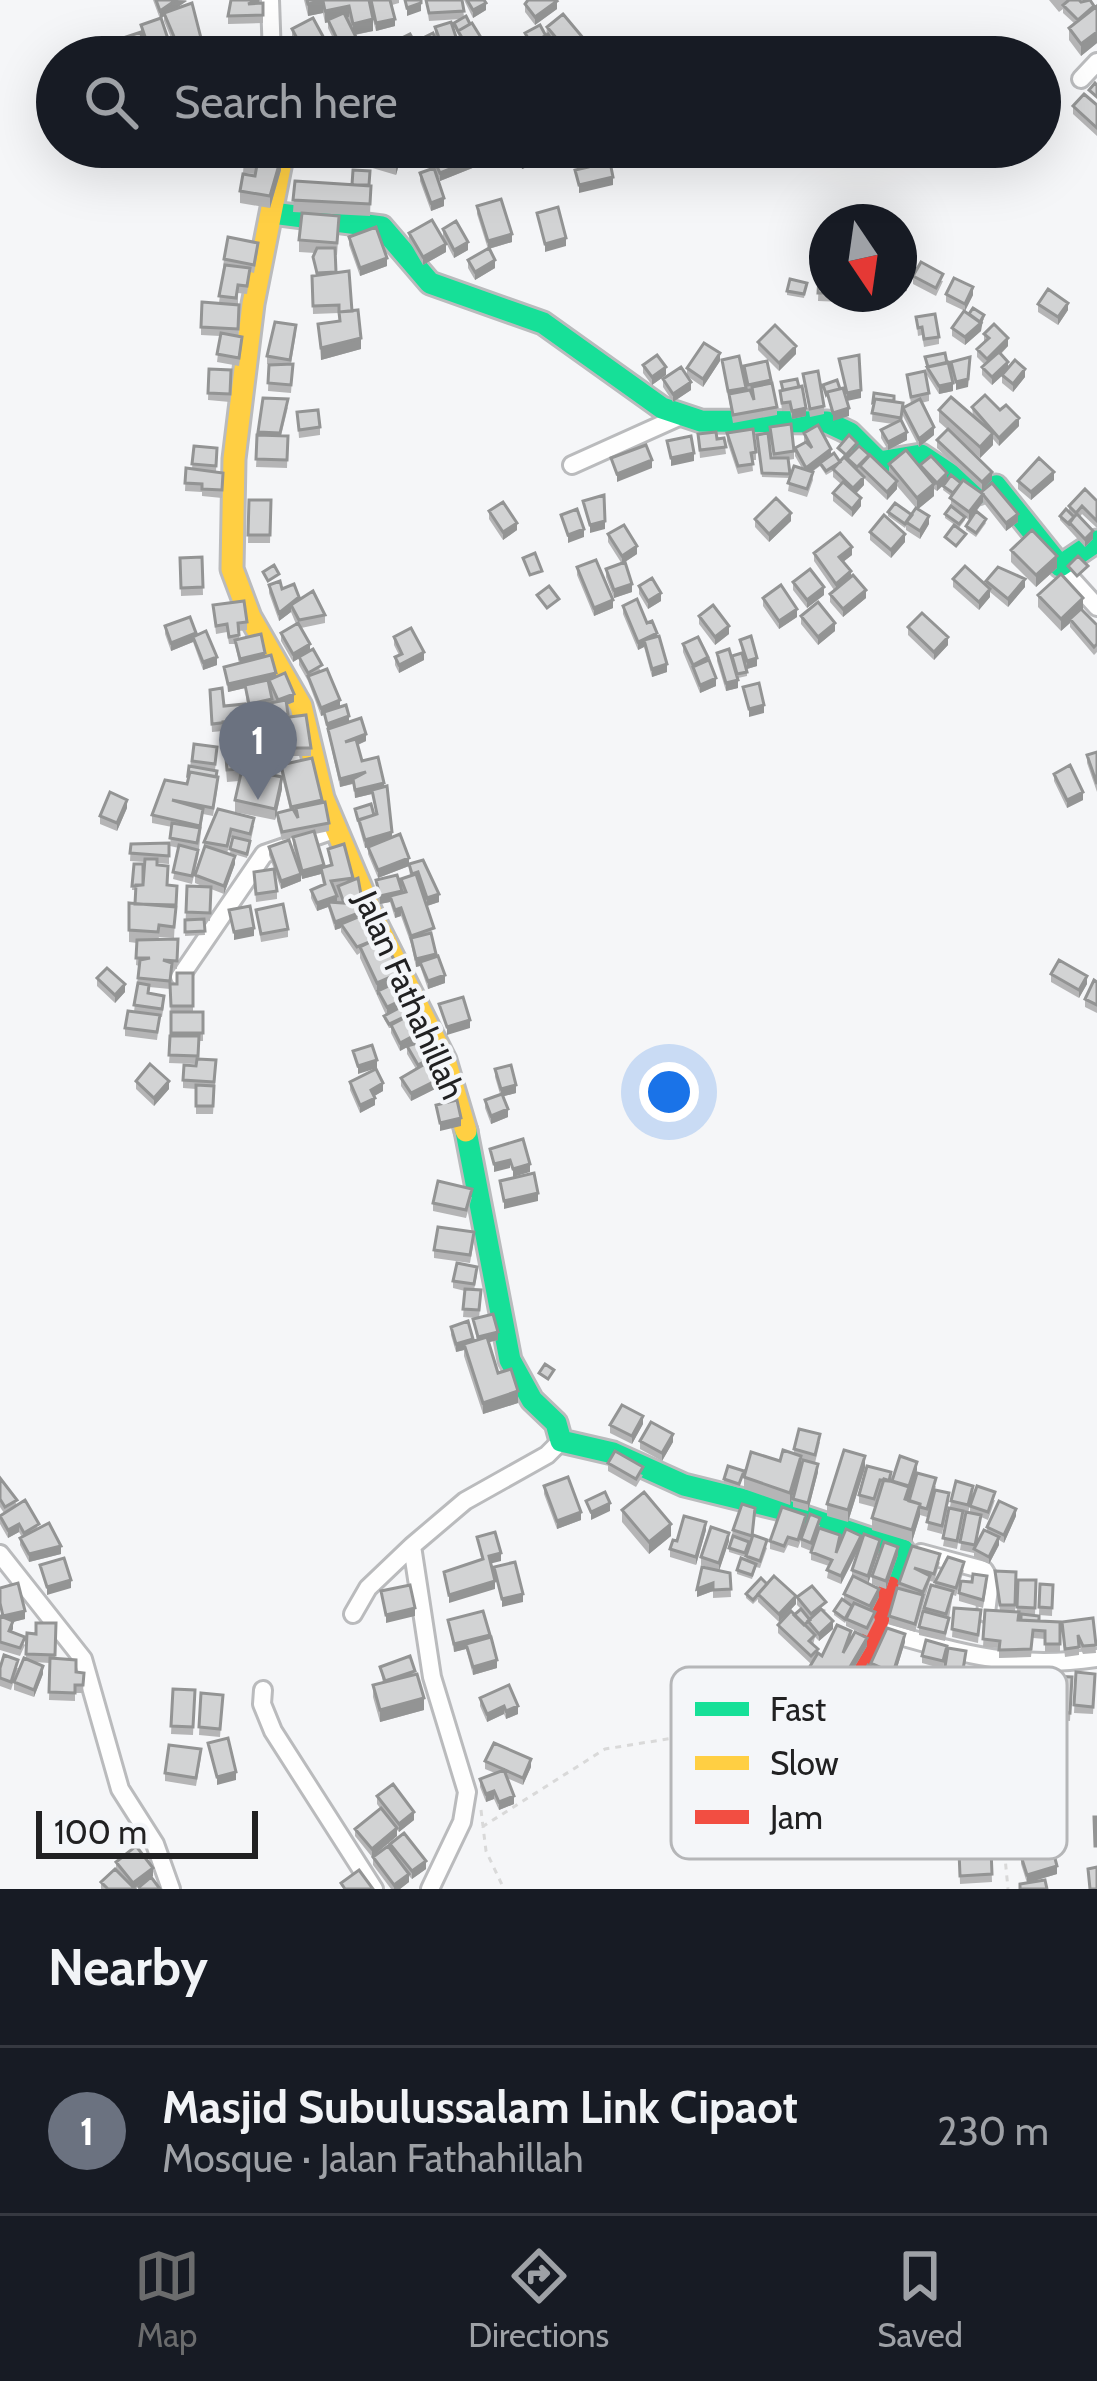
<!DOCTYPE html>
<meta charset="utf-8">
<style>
:root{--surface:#171b24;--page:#242831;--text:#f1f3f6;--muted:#9ea1a6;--line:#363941;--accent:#6b6c6d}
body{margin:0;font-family:Cabin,sans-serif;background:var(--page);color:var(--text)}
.compass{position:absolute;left:809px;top:204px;width:108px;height:108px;border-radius:50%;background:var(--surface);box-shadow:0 12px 48px #0002;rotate:167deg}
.scale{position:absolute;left:36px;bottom:30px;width:222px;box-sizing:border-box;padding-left:12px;border:6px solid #212122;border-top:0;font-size:33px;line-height:42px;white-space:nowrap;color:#212122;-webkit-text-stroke:9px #f4f6f9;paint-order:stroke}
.you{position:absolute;left:669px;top:1092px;width:42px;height:42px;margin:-30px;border:9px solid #fff;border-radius:50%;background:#1a73e8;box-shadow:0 0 0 18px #1a73e833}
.badge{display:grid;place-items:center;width:78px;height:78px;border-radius:50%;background:var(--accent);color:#fff;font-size:39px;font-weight:700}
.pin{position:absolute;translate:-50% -99px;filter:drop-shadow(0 3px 6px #0008)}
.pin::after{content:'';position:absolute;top:63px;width:42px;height:36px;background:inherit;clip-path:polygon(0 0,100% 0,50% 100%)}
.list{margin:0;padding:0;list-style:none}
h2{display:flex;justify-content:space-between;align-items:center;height:156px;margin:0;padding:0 48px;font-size:51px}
h2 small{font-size:39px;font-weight:400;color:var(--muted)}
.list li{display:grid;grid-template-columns:78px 1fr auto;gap:36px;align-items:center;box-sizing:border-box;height:168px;padding:0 48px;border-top:3px solid var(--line)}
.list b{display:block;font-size:45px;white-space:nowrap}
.list p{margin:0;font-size:39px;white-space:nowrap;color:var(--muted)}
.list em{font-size:39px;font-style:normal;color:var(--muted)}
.icon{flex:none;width:66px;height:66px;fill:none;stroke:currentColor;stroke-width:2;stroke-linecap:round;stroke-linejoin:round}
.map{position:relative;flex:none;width:1097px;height:1889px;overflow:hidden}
.search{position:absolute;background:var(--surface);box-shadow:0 12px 48px #0002;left:36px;right:36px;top:36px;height:132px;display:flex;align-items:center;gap:30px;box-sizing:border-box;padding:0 42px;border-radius:66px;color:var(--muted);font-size:45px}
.sheet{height:324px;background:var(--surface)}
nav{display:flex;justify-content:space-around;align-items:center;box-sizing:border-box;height:168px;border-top:3px solid var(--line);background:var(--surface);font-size:33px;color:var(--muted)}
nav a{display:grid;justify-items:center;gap:6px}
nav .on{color:var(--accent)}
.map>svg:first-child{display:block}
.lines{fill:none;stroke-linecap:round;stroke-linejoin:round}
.street-casing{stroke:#babbbd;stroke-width:22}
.fast-casing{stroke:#babbbd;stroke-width:27}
.slow-casing{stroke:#babbbd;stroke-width:27}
.jam-casing{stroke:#babbbd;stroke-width:27}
.path{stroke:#d9d9d9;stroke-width:3;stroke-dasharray:6 6;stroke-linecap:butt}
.street{stroke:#fefefe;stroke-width:16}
.fast{stroke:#16e098;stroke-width:21}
.slow{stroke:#ffcf43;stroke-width:21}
.jam{stroke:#f24e42;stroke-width:21}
.wall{fill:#b5b5b6}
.shaded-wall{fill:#939494}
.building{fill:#d2d3d4;stroke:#939494;stroke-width:3}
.labels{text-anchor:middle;stroke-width:9;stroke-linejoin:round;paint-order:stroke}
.street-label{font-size:33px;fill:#212122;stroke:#f4f6f9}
.key{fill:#f4f6f9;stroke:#b5b6b8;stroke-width:3}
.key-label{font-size:33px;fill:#212122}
</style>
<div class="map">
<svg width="1097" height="1889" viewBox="0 0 1097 1889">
<rect width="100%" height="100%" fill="#f5f6f8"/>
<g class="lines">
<g class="street-casing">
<path id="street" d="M270 0 272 57
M1081 79 1097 62
M572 465 681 416
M1060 566 1097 607
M180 977 264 854 337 829
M921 1553 984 1570 990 1580 986 1613
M0 1554 83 1659 120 1789 155 1844 171 1889
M353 1614 368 1588 412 1546
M886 1632C963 1654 1016 1670 1097 1658
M263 1690 262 1704 273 1731 374 1889
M430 1889 462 1822 467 1792 432 1677 412 1546 465 1501 547 1455 561 1441"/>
</g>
<g class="fast-casing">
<path id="fast" d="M272 213 382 227 430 283 543 323 662 408 701 421 827 422 850 433 879 462 921 455 978 493 996 486 1060 566 1097 541
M466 1131 510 1360 532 1400 556 1423 561 1441 613 1453 684 1485 781 1509 903 1550 890 1587"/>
</g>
<g class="slow-casing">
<path id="slow" d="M284 147 253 304 234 459 232 569 250 617 301 706 323 798 375 921 445 1060 466 1131"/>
</g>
<g class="jam-casing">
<path id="jam" d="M821 1727 870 1643 890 1587"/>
</g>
<path class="path" d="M708 1734 723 1773
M835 1736 940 1728 978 1737 997 1773 1008 1889
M978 1737 987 1675
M481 1810 486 1851 504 1889
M482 1827 605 1749 717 1731 772 1741 804 1725"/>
<use href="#street" class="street"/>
<use href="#fast" class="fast"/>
<use href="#slow" class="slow"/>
<use href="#jam" class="jam"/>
</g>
<path class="wall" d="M153 0H187L174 10 203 54 193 57H179L164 21V16L161 18 173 57H149L141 33V25L160 19Z
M304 0H399V3L392 5 395 26 376 31 373 20V31L355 35 356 45 340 53 328 28V22L325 23 323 13 308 16Z
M426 0H462L464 17 493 57H443L435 35V27L460 54H468L454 27V23L461 19 429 21Z
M464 0H484L486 10 473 18Z
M1049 0H1079L1094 8 1097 6V43L1081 56 1069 40V28L1075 24 1063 13V9L1059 12Z
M259 3H263V23L228 24V16Z
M525 4 557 9 535 25 525 12Z
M547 27 584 47 572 57H565L552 42 560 57H537L525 37V33L546 36Z
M292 29 332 57H303L292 37Z
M419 40 443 57H390V44L423 57 419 47Z
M1097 105V136L1073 114V106Z
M245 147 269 156 281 170 270 208 240 203V191L255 176 258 161 255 174 243 173Z
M404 147 396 175 359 164V152Z
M425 147H469L475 167 440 181Z
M513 147H540L542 161 522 169Z
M420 173 444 206 431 211 420 181Z
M295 181 371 186 370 216 293 212Z
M477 206 512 242 489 249 495 268 475 280 468 268V260L488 249 477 214Z
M339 228 337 255H335L336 273 352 311 361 349 321 360 318 324 339 321V313L313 314 312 276H316L313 257 315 253 299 252V240Z
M443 229 468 250 454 258 443 237Z
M409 233 446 252 423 265 409 241Z
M349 237 387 266 360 276 349 245Z
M258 251 254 273 250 272 247 294 238 293V336L242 345 239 366 217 362 220 336 201 335V327L219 303 224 259Z
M899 265 907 283V291L899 292Z
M913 276 943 281 936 296 913 284Z
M819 278 843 294V302L818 301Z
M807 283 804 298 787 295V291Z
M867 294H893V299L869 303Z
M946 294 973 295 965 311 946 302Z
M1038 304 1068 310 1058 325 1038 312Z
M969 314 984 319 981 324V331L965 345 952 336V328Z
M916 317 939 337V344L924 347 922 335 918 336Z
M296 333 291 364H293L291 393 268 391 269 365H274L267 364V356Z
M984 334 1008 346 1001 354 1008 367 1025 377 1013 392 1002 383V376L992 385 982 375V367L985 365 977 357V349L984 342Z
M758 342 796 354 779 371 758 350Z
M925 357 953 391 939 394 927 375Z
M722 360 746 391 747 390 744 366 771 383 777 407V415L733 423Z
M720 361 703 387 687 376 691 390 673 402 663 387V379L687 376V368Z
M643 365 666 375 652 385 643 373Z
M209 369 231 370 230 402 208 400Z
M803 374 824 406V414L810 417Z
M907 375 929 393V401L921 403 934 435 919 447 903 416V411L901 421 907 440 888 450 881 438V430L893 424 872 421 873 401H894L903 408 911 404Z
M780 391 806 416 792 419 790 410 782 411Z
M288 407 281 436H288L287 468 256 467 258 432Z
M972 407 1019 426 999 446 993 439V445L980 458 953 434 992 480 982 490 937 448V440L947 429 939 422V410L973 416Z
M297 412 320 427V435L299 438Z
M770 427 794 451V459L788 460 790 477 802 468 795 456V448L804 442V433L840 462 847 460 889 473V464L920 467 947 480 961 483 981 493 1018 522 1006 531 983 502 976 512 986 523 976 537 966 530V526L969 520 965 517V520L959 528 945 518V514L951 507V496L943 490 944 485 937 491 934 489V496L918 509 929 524 920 539 906 530V526L905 528 888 516V512L912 514 916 508 897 486V489L887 500 864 478V485L856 494 861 506 852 517 833 501V493L841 484 833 477V471L826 475 820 466 812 472 813 480 807 497 788 491 790 478 762 477 757 435 771 458H773Z
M727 433 756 452V460H752L753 471 738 474 727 441Z
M698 434 717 439 724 438 726 454 700 458Z
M194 446 217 448 216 472 223 473 222 498 202 496V492L185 491 186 468 192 469Z
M1054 480 1031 500 1018 489V481Z
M249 500H271L270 543H248Z
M1097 501V528L1082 514 1080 517 1093 539 1085 547 1060 520V516L1069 512V506Z
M489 511 517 530 503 540 489 519Z
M755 519 791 521 769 542 755 527Z
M870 532 905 542 891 558 870 540Z
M608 534 637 554 623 563 632 592 614 598 606 577V569L622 564 608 542Z
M1011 550 1057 568 1036 587 1011 562Z
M814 553 852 555 843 562 866 598 843 617 830 602V594L834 590 814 561Z
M202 557 203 595 181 596 180 558Z
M577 567 613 608 594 616 577 575Z
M953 579 986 585V581L1025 587 1008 607 990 592V597L979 610 953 587Z
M793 582 824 595 807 608 793 590Z
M269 585 282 589 325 615V623L301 628 310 651 340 707 349 722 366 741 358 745 362 761 384 787 392 837 409 864 423 860 439 902 427 906 436 956 445 983 428 989 420 966 416 967 411 944 401 916 395 918 390 902 380 904 376 880 403 892 401 879 410 876 409 866 378 878 368 854V847L365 848 355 813V809L376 815 372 794 355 798 353 784 340 787 324 715 321 716 308 681 299 665V658L293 662 281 641V633L296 624 291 612 279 621 269 593Z
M639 586 661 601 648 609 639 594Z
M1038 595 1083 610 1097 625V652L1094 655 1070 627V623L1061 631 1038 607Z
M763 598 797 617 779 629 763 606Z
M213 605 247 622V630L239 631V639L265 656 276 677 294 702 287 705 288 717 311 748V756H279L273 725H271L273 755 260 758 257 745 251 768 240 769V776L282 789 275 820 235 812V800L239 781 227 782 223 731 212 732 210 690 249 736H254L248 715 245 688 228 692 224 667 239 663 235 644H229L227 632 216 634Z
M623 606 647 623 667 672 652 677 644 647 638 650 623 614Z
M699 616 729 634 715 645 699 624Z
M801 616 835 631 818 645 801 624Z
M165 626 196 635 217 665 203 670 193 642 171 651 165 634Z
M908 627 948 645 934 660 908 635Z
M394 637 424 660 399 673 395 665V657L399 655 394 645Z
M740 640 757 666 747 669V676L738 678V688L726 691 717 661V653L732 658 742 653Z
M683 644 708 661 716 686 700 693 683 652Z
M194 744 217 755 215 770 218 785 213 816 203 814 198 858 192 884 173 879 179 848 170 846 172 827 152 823V815L187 784Z
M1097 752V792L1087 763V755Z
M281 765 322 803 329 823V831L315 834 324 867 330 865 328 849 344 844 364 915 430 1035 414 1044 439 1060 432 1064 441 1086 411 1101 401 1086V1078L416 1069 407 1054V1047L400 1051 391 1033V1028H389L384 1019 386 1015 360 958V953L357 955 341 932V928L335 930 328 907 317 911 311 898V890L323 885 321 874 302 879 301 875V881L281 889 269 855V847L299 870 293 845V838L282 840 277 821V813L290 810 281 773Z
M1054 774 1083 800 1067 808 1054 781Z
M127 808 117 831 100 824V816Z
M218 809 254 826 247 858 230 853 233 838 231 837 227 854 235 864 224 894 211 889 210 921 204 920 205 935 185 936 187 886 204 887 195 883V875L204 849V842Z
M169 843V864L157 863 168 885 177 886 174 938 159 937 158 940 178 939 177 969 172 968 170 984H177L193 973V1012H203V1041H199L198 1059 216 1068 213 1114H196V1089L183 1088V1080L196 1064 169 1063 171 1036 170 985V989L149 987V994L164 1004 162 1017H160L157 1040 125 1036V1028L134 1012 139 966 136 965 137 943 129 942V903H135V890H132L134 864H143L145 862 130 861 131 844Z
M254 872 277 891V899L256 902Z
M256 910 288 929V937L261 942Z
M1051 974 1087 984 1079 998 1051 982Z
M97 978 125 992 115 1003 97 986Z
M1097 982V1013L1085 1007V999Z
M495 1069 516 1093 504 1096 508 1117 491 1124 485 1108V1100L500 1094 495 1077Z
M136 1081 169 1089 154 1106 136 1089Z
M350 1082 383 1091 374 1096 375 1105 360 1113 350 1090Z
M472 1197 466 1218 433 1211V1203Z
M474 1240 470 1263 434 1258V1250Z
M477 1275 474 1290 481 1298 479 1318 498 1340 488 1342 498 1373 518 1403 483 1414 464 1356V1350L456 1352 451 1335V1327L473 1342 477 1341 473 1319 477 1318 463 1317 465 1291 453 1288V1281Z
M643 1424 632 1444 610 1433V1425Z
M640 1441 673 1442 662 1461 640 1449Z
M820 1442 815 1463 801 1459 790 1505 744 1489V1477L794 1454V1449Z
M608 1463 643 1475 636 1487 608 1471Z
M867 1466 891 1481 917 1470 908 1500 936 1486 935 1490 949 1501 942 1534 927 1530 934 1494 927 1517 920 1515 912 1542 872 1530V1518L881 1488 874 1507 859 1503V1495Z
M865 1468 848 1522 827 1516V1504Z
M744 1471 739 1488 724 1483V1479Z
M818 1472 808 1511 793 1507V1499Z
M0 1478 17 1505 61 1554 29 1562 20 1545V1538L22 1537 19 1532 8 1538 0 1524V1516L4 1513 0 1507Z
M544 1486 581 1520 557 1529 544 1494Z
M973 1493 968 1513H970V1506L995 1500 988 1520 981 1517 976 1545 987 1531V1527L1016 1516 1004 1543 999 1540V1545L989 1564 974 1557V1553L960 1550 966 1512H963L957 1549 943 1546 951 1501Z
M622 1510 671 1536 649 1554 622 1522Z
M755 1516 753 1537 767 1548 760 1568 756 1567 752 1579 737 1574V1570L746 1560 750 1544 745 1557 729 1552V1548L733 1530Z
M806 1523 820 1525 819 1528 840 1543 861 1542 880 1548 868 1584 879 1597 872 1611 875 1620 867 1636 846 1626V1621L845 1623 834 1615V1611L844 1601V1594L852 1578V1570L859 1549 841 1584 827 1578 829 1566 811 1560V1551L801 1547V1540L798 1548 788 1545 784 1553 770 1549V1541Z
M706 1530 696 1565 670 1557V1549L677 1541Z
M729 1541 719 1571 701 1565V1557Z
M898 1555 886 1589 872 1584V1576Z
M940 1562 934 1582 930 1581 915 1632 889 1624V1616L899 1583Z
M964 1570 956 1596 953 1595 945 1641 919 1635V1627L924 1608 935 1586V1582Z
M995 1571 1016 1572 1015 1612H1017L1018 1580H1036L1035 1615 1039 1621 1060 1622V1652H1045V1639L1033 1638 1031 1657 999 1658V1648L983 1647 985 1610 1000 1611Z
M730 1573 731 1597 713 1598V1591L697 1597Z
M767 1584 796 1604 779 1622 758 1602V1599L753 1604 746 1598V1594Z
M987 1584 983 1608 959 1601V1593Z
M1040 1584 1053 1585 1052 1616 1039 1615Z
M0 1588 25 1619 13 1622 12 1632 25 1645 20 1656 0 1650V1616L2 1617Z
M797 1597 826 1610 824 1612 833 1629 819 1641 815 1637 813 1645 818 1654 822 1656 851 1639 867 1646 844 1685 837 1680 830 1708 817 1701 809 1718 780 1704V1711L764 1737 750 1728V1720L772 1698V1692L796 1684 809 1675 811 1664 778 1633V1625L801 1609 797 1605Z
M954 1608 981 1610 978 1643 952 1637Z
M1093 1618 1096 1653 1083 1654 1079 1645V1655L1065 1657 1062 1630Z
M448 1620 490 1638 497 1668 473 1675 466 1649 454 1652Z
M56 1623 55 1658 76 1672 84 1673 83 1693H75V1701L49 1700 50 1663 33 1662 43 1674 34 1697 14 1690V1682L26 1659V1654L36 1634Z
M905 1642 893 1681 891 1679V1684L879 1707 868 1701 873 1714 853 1736 838 1722V1714L856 1695V1688L871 1666V1663Z
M947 1646 943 1669 922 1663V1656Z
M966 1659 962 1684 944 1681V1673Z
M380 1667 415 1674 424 1710 380 1722 373 1697V1685L383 1683Z
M0 1668H18L11 1690 0 1686Z
M1076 1672 1095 1674 1093 1714 1074 1713Z
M1050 1676 1072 1677 1070 1721 1047 1719Z
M1003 1677 1046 1683 1044 1710 1020 1708 1019 1699 1016 1718 1013 1717 1010 1737 992 1735V1727L999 1711Z
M173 1689 195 1690 193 1735 171 1734Z
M201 1693 223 1695 220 1737 199 1735Z
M480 1698 518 1714 506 1719 504 1714 487 1722 480 1706Z
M1018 1747 1049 1763 1062 1786V1794L1049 1796 1044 1769 1042 1770 1047 1794 1020 1801 1016 1784V1776L1022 1774Z
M906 1753 928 1763V1771L908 1774Z
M852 1754 900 1771V1782L855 1789Z
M963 1754 988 1759V1784L994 1803V1811L961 1817 958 1789 986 1784 965 1785Z
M201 1757 196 1786 165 1781V1773Z
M485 1761 531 1767 523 1785 507 1778 514 1804 499 1810 494 1799 486 1802 480 1787V1779L495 1773 485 1769Z
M732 1763 752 1783V1791L736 1793Z
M690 1765 722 1791 742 1832 722 1843 704 1808V1800L712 1796 699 1800 690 1773Z
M785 1781 803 1794H810L809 1818 783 1816Z
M377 1796 414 1820 399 1832 397 1830V1836L372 1857 355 1836V1829L380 1808 377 1804Z
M1059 1818 1058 1852 1053 1851 1057 1874 1027 1883 1021 1864V1856L1039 1851 1022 1850V1842Z
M960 1822 988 1829V1849H991L992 1882 960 1884 959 1851H961Z
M390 1844 426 1869 412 1879 409 1876V1882L400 1889H391L373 1865V1857L390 1848Z
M116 1862 153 1876 151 1878 160 1889H139L140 1885 136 1889H101V1882L116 1869Z"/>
<path class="shaded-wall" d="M176 0 187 1 160 19V11Z
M323 1V13L308 16V4Z
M557 1V9L535 25V17Z
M421 3V11L407 16V8Z
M486 3V10L473 18V10Z
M349 6V17L325 23V11Z
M373 19V31L353 35V24Z
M395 19V26L376 31V23Z
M1097 32V43L1081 56V44Z
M356 37V45L340 53V45Z
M584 39V47L572 57H568V52Z
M203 46V54L193 57H181V53Z
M460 49V57H445V54Z
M401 147H404L396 175V163Z
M494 149V157L479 164V156Z
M542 153V161L522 169V161Z
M281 158V170L270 208V196Z
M475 159V167L440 181V173Z
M613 177V185L579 193V185Z
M444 198V206L431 211V203Z
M512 234V242L488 249V241Z
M566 238V246L545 252V244Z
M468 242V250L454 258V250Z
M446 244V252L423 265V257Z
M387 258V266L360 276V268Z
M495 260V268L475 280V272Z
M973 287V295L965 311V304Z
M1068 303V310L1058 325V317Z
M984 315 981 331 965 345V337Z
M361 338V349L321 360V348Z
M1008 338V346L987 367V359Z
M796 346V354L779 371V363Z
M720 353V361L703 387V379Z
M1008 362V370L992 385V377Z
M970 365 968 387 956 390V382Z
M666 367V375L652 385V377Z
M1025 369V377L1013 392V384Z
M691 382V390L673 402V394Z
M953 383V391L939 394V386Z
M861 390V398L847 401V393Z
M806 408V416L792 419V411Z
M849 408V416L833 421V413Z
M1019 418V426L999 446V438Z
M934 427V435L919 447V439Z
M907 432V440L888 450V442Z
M993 433V445L980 458V447Z
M831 449V457L806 476V468Z
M694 453V461L671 466V458Z
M652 460V468L617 482V474Z
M992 472V480L982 490V482Z
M1054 472V480L1031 500V492Z
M947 473V481L937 491V483Z
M864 477V485L853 496V488Z
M897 481V489L887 500V492Z
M934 484V496L917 510V498Z
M983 494V502L969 520V512Z
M861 498V506L852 517V509Z
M791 513V521L769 542V534Z
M1018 514V522L1006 531V523Z
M929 516V524L920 539V531Z
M605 521V529L590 533V525Z
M517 523V530L503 540V532Z
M584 529V537L568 543V535Z
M1093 531V539L1085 547V539Z
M905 534V542L891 558V550Z
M637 546V554L622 564V556Z
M852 547V555L839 565V557Z
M1057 556V568L1036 587V575Z
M851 571V579L836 592V584Z
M1025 579V587L1008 607V599Z
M632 584V592L614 598V590Z
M824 587V595L807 608V600Z
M990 589V597L979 610V602Z
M866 590V598L843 617V609Z
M661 593V601L648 609V601Z
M1083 598V610L1071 621 1070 619V623L1061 631V619Z
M613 600V608L594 616V608Z
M291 605V612L279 621V613Z
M797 609V617L779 629V621Z
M835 623V631L818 645V637Z
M729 626V634L715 645V637Z
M196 633V641L193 637V642L171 651V643Z
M657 633V641L644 640V647L638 650V642Z
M948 637V645L934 660V652Z
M310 644V652L293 662V654Z
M424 652V660L399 673V665Z
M265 653V661L240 667V659Z
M217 657V665L203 670V662Z
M757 658V666L747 669V661Z
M667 664V672L652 677V669Z
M276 673V681L228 692V684Z
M716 678V686L700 693V685Z
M738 680V688L726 691V683Z
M294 694V702L278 708V700Z
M340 700V708L321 716V708Z
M764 705V713L749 717V709Z
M349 716V724L327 732V724Z
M366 734V741L345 750V742Z
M273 747V755L260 758V750Z
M366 772V780L340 787V779Z
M282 777V789L275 820V809Z
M384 783V791L355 798V790Z
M1083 792V800L1067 808V800Z
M127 800V808L117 831V823Z
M392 832V840L365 848V840Z
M235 856V864L224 894V886Z
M409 858V866L378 878V870Z
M324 865V873L321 868V874L302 879V871Z
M301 874V881L281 889V881Z
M402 891V899L390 896V902L380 904V896Z
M439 894V902L427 906V898Z
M337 896V903L328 902V907L317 911V903Z
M401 908V916L395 918V910Z
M364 911V919L341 924V928L335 930V922Z
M254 928V936L234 940V932Z
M436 954V962L416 967V959Z
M400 973V984L377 995V983Z
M445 975V983L428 989V981Z
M1087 976V984L1079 998V990Z
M125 984V992L115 1003V995Z
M412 995V1003L387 1015V1007Z
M470 1020V1028L447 1035V1027Z
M430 1027V1035L400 1051V1043Z
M439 1053V1060L418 1073V1065Z
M377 1060V1068L358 1074V1066Z
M441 1078V1086L411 1101V1093Z
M169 1081V1089L154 1106V1098Z
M383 1083V1091L371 1098V1090Z
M516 1085V1093L501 1097V1089Z
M375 1098V1105L360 1113V1105Z
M508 1109V1117L491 1124V1116Z
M461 1118V1126L440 1131V1123Z
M510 1160V1168L494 1172V1164Z
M530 1164V1172L513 1177V1169Z
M538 1193V1201L504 1209V1201Z
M498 1332V1340L478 1345V1337Z
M473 1339V1347L464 1344V1350L456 1352V1344Z
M518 1391V1403L483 1414V1403Z
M643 1416V1424L632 1444V1436Z
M673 1434V1442L662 1461V1453Z
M801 1456V1467L790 1505V1493Z
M865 1456V1468L848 1522V1510Z
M917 1462V1470L905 1511V1499Z
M818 1464V1472L808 1511V1503Z
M610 1503V1511L591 1520V1512Z
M920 1504V1516L912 1542V1530Z
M1016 1509V1516L1004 1543V1535Z
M581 1512V1520L557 1529V1521Z
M706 1522V1530L696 1565V1557Z
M19 1524V1532L8 1538V1530Z
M671 1524V1536L649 1554V1542Z
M729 1533V1541L719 1571V1563Z
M861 1536V1544L841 1584V1576Z
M999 1537V1545L989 1564V1557Z
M880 1540V1548L868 1584V1576Z
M61 1546V1554L29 1562V1554Z
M898 1547V1555L886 1589V1581Z
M501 1553V1561L489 1564V1556Z
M71 1580V1588L47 1595V1587Z
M495 1581V1589L449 1603V1595Z
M713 1583V1591L697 1597V1589Z
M879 1589V1597L870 1614V1606Z
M523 1594V1602L502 1607V1599Z
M796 1596V1604L779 1622V1614Z
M415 1608V1616L386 1623V1615Z
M25 1611V1619L13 1622V1629L9 1639 3 1624V1616Z
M833 1621V1629L819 1641V1634Z
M905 1634V1642L893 1681V1673Z
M490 1635V1643L466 1644V1649L454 1652V1644Z
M867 1638V1646L844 1685V1677Z
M497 1660V1668L473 1675V1667Z
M43 1666V1674L34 1697V1690Z
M891 1676V1684L879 1707V1699Z
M817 1693V1701L809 1718V1710Z
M424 1698V1710L380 1722V1710Z
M780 1703V1711L764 1737V1729Z
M504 1706V1714L487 1722V1714Z
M518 1706V1714L506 1719V1711Z
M873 1706V1714L853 1736V1728Z
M531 1759V1767L523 1785V1778Z
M1049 1760V1768L1044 1764V1769L1022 1774V1766Z
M236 1772V1780L217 1785V1777Z
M722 1784V1792L699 1800V1792Z
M1047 1786V1794L1020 1801V1793Z
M494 1791V1799L486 1802V1794Z
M844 1791V1799L826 1804V1796Z
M514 1796V1804L499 1810V1802Z
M414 1812V1820L399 1832V1824Z
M742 1824V1832L722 1843V1835Z
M397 1828V1836L372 1857V1849Z
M426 1861V1869L412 1879V1871Z
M1057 1866V1874L1027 1883V1875Z
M153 1868V1876L133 1889V1883Z
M409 1874V1882L400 1889H394V1885Z"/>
<path class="building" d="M156 0H176L160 11Z
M231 0H259L248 4 263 3V15L228 16Z
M307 0H369L373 19 353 24 349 6 325 11 323 1 308 4Z
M371 0H390L395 19 376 23Z
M405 0H421V3L407 8Z
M426 0H462L464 11 429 13Z
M467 0H484L486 3 473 10Z
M528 0H556L557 1 535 17 525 4Z
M1069 0H1079L1081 2 1090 0 1094 6 1078 20 1063 5Z
M192 3 203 46 181 53 164 13Z
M1097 6V32L1081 44 1069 28Z
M344 13 356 37 340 45 328 20Z
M563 14 584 39 568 52 547 27Z
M466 16 470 24 458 31 454 23Z
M161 18 173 54 164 57H152L141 25Z
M313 18 332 53 325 57H307L292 29Z
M451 22 460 49 445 54 435 27Z
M472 23 493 57H474L458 31Z
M540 25 546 36 532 45 525 33Z
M141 32 144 57H100L96 47Z
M433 33 443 57H426L419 40Z
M410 34 423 57H397L390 44Z
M548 34 560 55 557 57H541L533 43Z
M227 38 265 43 263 57H225Z
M525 43 534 57H514L510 52Z
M1095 83 1097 85V97L1089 90Z
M1084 94 1097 105V128L1073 106Z
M245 147H269L268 155 257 153 255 166 243 165Z
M361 147H401L396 163 359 152Z
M428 147H469L475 159 440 173Z
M474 147H493L494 149 479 156Z
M516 147H540L542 153 522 161Z
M259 154 281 158 270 196 240 191 243 174 255 176Z
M601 154 604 164 610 162 613 177 579 185 575 170 588 167 586 158Z
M434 168 444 198 431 203 420 173Z
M353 170 370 171 369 185H352Z
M295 181 371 186 370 204 293 200Z
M501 199 512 234 488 241 477 206Z
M558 207 566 238 545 244 537 213Z
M302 213 339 216 337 243 299 240Z
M432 220 446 244 423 257 409 233Z
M456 221 468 242 454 250 443 229Z
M376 227 387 258 360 268 349 237Z
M228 237 258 243 254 265 224 259Z
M317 248H335L336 272 317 273 313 257Z
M489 248 495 260 475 272 468 260Z
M921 262 943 274 936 288 913 276Z
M904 263 907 283 899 284V265Z
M225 265 250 268 247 286 238 285 236 298 219 296Z
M349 271 352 311 339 312V305L313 306 312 276Z
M819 278H827V293H818Z
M954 278 973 287 965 304 946 294Z
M790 279 807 283 804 294 787 291Z
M1048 289 1068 303 1058 317 1038 304Z
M202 302 239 305 238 329 201 327Z
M973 308 984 315 980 322 969 314Z
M358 310 361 338 321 348 318 324 340 321 339 312Z
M964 311 981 323 965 337 952 328Z
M935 314 939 337 924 339 922 327 918 328 916 317Z
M275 322 296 325 290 360 267 356Z
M994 324 1008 338 987 359 977 349 989 338 984 334Z
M775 325 796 346 779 363 758 342Z
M221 333 242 337 239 358 217 354Z
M704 343 720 353 703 379 687 368Z
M999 352 1008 362 992 377 982 367Z
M945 353 947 363 928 367 925 357Z
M657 355 666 367 652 377 643 365Z
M859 355 861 390 847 393 839 359Z
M739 356 746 388 728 391 722 360Z
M970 357 968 379 956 382 951 362Z
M1015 360 1025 369 1013 384 1002 375Z
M767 361 771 380 748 385 744 366Z
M948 362 953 383 939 386 927 367Z
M293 364 291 385 268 383 269 365Z
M681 367 691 382 673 394 663 379Z
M209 369 231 370 230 394 208 393Z
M818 371 824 406 810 409 803 374Z
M925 371 929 393 911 397 907 375Z
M797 379 799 387 783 390 781 382Z
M837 380 840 389 827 392 826 394 823 385Z
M772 383 777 407 733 415 729 394 750 390 754 400 752 387Z
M802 386 806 408 792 411 790 402 782 403 780 391Z
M843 388 849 408 833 413 827 392Z
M874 393 894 396V401L875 399 873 401Z
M985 395 1000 410 1006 405 1019 418 999 438 972 407Z
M951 397 993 433 980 447 939 410Z
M263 398 288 399 280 433 258 432Z
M875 399 903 403 901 418 872 413Z
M920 399 934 427 919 439 903 408Z
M318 410 320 427 299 430 297 412Z
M901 420 907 432 888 442 881 430Z
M791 424 794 451 774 454 770 427Z
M818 425 831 449 806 468 795 448 806 442 812 448 804 433Z
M753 429 756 452 751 453 753 464 738 466 727 433Z
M948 429 992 472 982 482 937 440Z
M716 432 717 439 724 438 726 447 700 450 698 434Z
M768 433 771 458H788L790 474 762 473 757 435Z
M257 435 288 436 287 460 256 459Z
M849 435 857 443 846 455 838 448Z
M691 436 694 453 671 458 667 441Z
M646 445 652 460 617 474 611 458Z
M194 446 217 448 216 466 192 464Z
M859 446 869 455 857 467 847 458Z
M906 450 934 484 917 498 889 464Z
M834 453 840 462 826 471 820 463Z
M870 455 897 481 887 492 860 466Z
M931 456 947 473 937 483 920 465Z
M844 457 864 477 853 488 833 469Z
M1039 458 1054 472 1031 492 1018 481Z
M794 466 813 472 807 489 788 483Z
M186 468 223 473 222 490 202 489V484L185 483Z
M951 475 961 483 953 493 943 486Z
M963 480 983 494 969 512 950 498Z
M843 482 861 498 852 509 833 493Z
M992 483 1018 514 1006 523 981 492Z
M1085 489 1097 501V521L1082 506 1076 513 1069 506Z
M604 495 605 521 590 525 583 501Z
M776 498 791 513 769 534 755 519Z
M249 500H271L270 535H248Z
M503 502 517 523 503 532 489 511Z
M895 503 912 515 905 524 888 512Z
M951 506 965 517 959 524 945 514Z
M916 508 929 516 920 531 906 522Z
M577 509 584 529 568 535 561 515Z
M1066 509 1074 517 1069 524 1060 516Z
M976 511 986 519 976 533 966 526Z
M1077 514 1093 531 1085 539 1069 522Z
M884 515 905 534 891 550 870 532Z
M624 525 637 546 622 556 608 534Z
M954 525 966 534 956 546 945 537Z
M1032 530 1057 556 1036 575 1011 550Z
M840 533 852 547 839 557 851 571 836 584 814 553Z
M535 553 542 571 530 575 523 558Z
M1078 556 1088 566 1077 576 1068 566Z
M202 557 203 587 181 588 180 558Z
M596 560 613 600 594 608 577 567Z
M625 562 632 584 614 590 606 569Z
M274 565 279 574 268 581 263 572Z
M965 566 990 589 979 602 953 579Z
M998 567 1025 579 1008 599 986 581Z
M810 569 824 587 807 600 793 582Z
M1061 574 1083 598 1061 619 1038 595Z
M853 575 866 590 843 609 830 594Z
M652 578 661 593 648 601 639 586Z
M280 581 282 589 294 584 299 597 279 613 269 585Z
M781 585 797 609 779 621 763 598Z
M549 586 559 599 547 608 537 595Z
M313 591 325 615 299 620 291 605Z
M637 599 647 623 652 621 657 633 638 642 623 606Z
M244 601 247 622 238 623 239 635 229 637 227 624 216 626 213 605Z
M818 602 835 623 818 637 801 616Z
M713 605 729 626 715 637 699 616Z
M1081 609 1097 625V644L1094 647 1070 619Z
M922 613 948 637 934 652 908 627Z
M190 617 196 633 171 643 165 626Z
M298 623 310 644 293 654 281 633Z
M411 628 424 652 399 665 395 657 402 654 394 637Z
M206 631 217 657 203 662 193 637Z
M261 634 265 653 240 659 235 640Z
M659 636 667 664 652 669 644 640Z
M751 636 757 658 747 661 740 640Z
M698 637 708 657 693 665 683 644Z
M313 649 322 665 308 673 299 657Z
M729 649 738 680 726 683 717 653Z
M742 653 747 672 737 674 732 656Z
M271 655 276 673 228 684 224 667Z
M709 660 716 678 700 685 693 667Z
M327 669 340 700 321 708 308 676Z
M285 673 294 694 278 700 269 680Z
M268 680 272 699 249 704 245 685Z
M759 683 764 705 749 709 743 687Z
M222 688 224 706 245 704 246 720 212 724 210 690Z
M286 700 288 714 270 718 273 747 260 750 248 707Z
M346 705 349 716 327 724 324 712Z
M306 715 311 748H279L273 719Z
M361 718 366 734 345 742 356 739 362 761 378 757 384 783 355 790 353 779 366 772 340 779 328 729Z
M248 720 249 736 257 735 251 756 239 757 240 769 227 770 223 722Z
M194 744 217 747 215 764 192 761Z
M1097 752V784L1087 755Z
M312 758 322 800 291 807 281 765Z
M1070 765 1083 792 1067 800 1054 774Z
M189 766 217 771 216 777 190 772 188 774Z
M242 769 282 777 275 809 235 800Z
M190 772 218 777 213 808 172 800 203 809 200 826 152 815 165 780 187 784Z
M387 786 392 832 365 840 359 820 377 814 372 790Z
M110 792 127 800 117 823 100 816Z
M325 802 329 823 282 832 277 813 293 809 298 818 296 808Z
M371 804 374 815 358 820 355 809Z
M218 809 254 818 250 834 231 829 227 846 204 842Z
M172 823 200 828 197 843 170 838Z
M314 831 324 865 302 871 293 837Z
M400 834 409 858 378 870 368 847Z
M233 837 250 841 247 854 230 849Z
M289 840 301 874 281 881 269 847Z
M169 843V856L130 853 131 844Z
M344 844 353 878 331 881 337 896 317 903 311 890 325 884 321 868 332 865 328 849Z
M179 845 198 850 192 876 173 872Z
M205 846 235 856 224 886 195 875Z
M145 859H157V865L168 866 167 885 177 886 176 905 135 904 136 885H143Z
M423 860 439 894 427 898 418 872 412 874 409 864Z
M134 864H143V885L132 886Z
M274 869 277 891 256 894 254 872Z
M416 874 434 928 411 936 401 908 395 910 390 896 406 892 401 879Z
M397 875 402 891 380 896 376 880Z
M358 878 364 911 335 922 328 902 344 903 338 886Z
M187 886 211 887 210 913 186 912Z
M129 903 176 907 174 927 159 925 158 932 129 930Z
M283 904 288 929 261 934 256 910Z
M250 906 254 928 234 932 229 910Z
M365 914 377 939 357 947 341 924Z
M204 919 205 931 185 932V920Z
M431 933 436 954 416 959 411 938Z
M383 936 400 973 377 983 360 947Z
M178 939 177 961 163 960 172 963 170 981 138 978 140 960 150 958H136L137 940Z
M438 956 445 975 428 981 420 962Z
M1059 960 1087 976 1079 990 1051 974Z
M107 968 125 984 115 995 97 978Z
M177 973H193V1006H171L170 984H177Z
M404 979 412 995 387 1007 378 991Z
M1094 980 1097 982V1005L1085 999Z
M138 983 149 985 148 993 164 996 162 1009 134 1005Z
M463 997 470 1020 447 1027 439 1004Z
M414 1000 419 1010 389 1024 384 1016Z
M421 1009 430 1027 400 1043 391 1025Z
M128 1011 160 1015 157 1032 125 1028Z
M171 1012H203V1033H171Z
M170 1036H199L198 1056 169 1055Z
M431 1039 439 1053 418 1065 407 1046Z
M372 1045 377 1060 358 1066 353 1051Z
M197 1059 216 1060 214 1082 183 1080 184 1065 196 1066Z
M430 1061 441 1078 411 1093 401 1078Z
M150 1064 169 1081 154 1098 136 1081Z
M511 1065 516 1085 501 1089 495 1069Z
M376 1069 383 1083 371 1090 375 1098 360 1105 350 1082Z
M196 1085 214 1086 213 1106H196Z
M502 1094 508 1109 491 1116 485 1100Z
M457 1100 461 1118 440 1123 436 1105Z
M523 1139 530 1164 513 1169 510 1160 494 1164 490 1149Z
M534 1173 538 1193 504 1201 500 1181Z
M438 1181 472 1189 466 1210 433 1203Z
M438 1227 474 1232 470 1255 434 1250Z
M457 1263 477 1267 474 1284 453 1281Z
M465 1289 481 1290 479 1310 463 1309Z
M493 1314 498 1332 478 1337 473 1319Z
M468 1321 473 1339 456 1344 451 1327Z
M487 1337 498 1373 511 1369 518 1391 483 1403 464 1344Z
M545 1364 554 1370 548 1379 539 1373Z
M622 1405 643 1416 632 1436 610 1425Z
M651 1422 673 1434 662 1453 640 1441Z
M799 1429 820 1434 815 1455 794 1449Z
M783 1450 801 1456 790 1493 744 1477 751 1452 780 1461Z
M844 1450 865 1456 848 1510 827 1504Z
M615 1451 643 1467 636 1479 608 1463Z
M900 1456 917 1462 909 1486 892 1481Z
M803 1460 818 1464 808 1503 793 1499Z
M728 1466 744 1471 739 1484 724 1479Z
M867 1466 891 1472 889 1481 880 1480 874 1499 859 1495Z
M917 1473 936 1478 927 1509 920 1507V1504L909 1501Z
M568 1477 581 1512 557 1521 544 1486Z
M0 1478 17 1500 5 1507 0 1499Z
M884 1479 909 1487 905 1499 920 1504 912 1530 872 1518Z
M956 1481 973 1486 968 1505 951 1501Z
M977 1486 995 1492 988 1512 970 1506Z
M935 1490 949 1493 942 1526 927 1522Z
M605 1492 610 1503 591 1512 586 1501Z
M644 1492 671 1524 649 1542 622 1510Z
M25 1500 39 1524 24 1533 19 1524 8 1530 0 1516Z
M999 1501 1016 1509 1004 1535 987 1527Z
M742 1504 755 1508 752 1536 733 1530Z
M782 1507 806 1515 798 1540 788 1537 784 1546 770 1541Z
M949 1508 963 1511 957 1541 943 1538Z
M966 1512 981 1515 975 1545 960 1542Z
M810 1514 820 1518 811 1543 801 1539Z
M684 1516 706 1522 696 1557 670 1549 673 1540 677 1541Z
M49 1523 61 1546 29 1554 20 1538Z
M711 1527 729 1533 719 1563 701 1557Z
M819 1528 840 1535 836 1553 846 1529 861 1536 841 1576 827 1570 832 1560 811 1552Z
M984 1530 999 1537 989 1557 974 1549Z
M495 1532 501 1553 489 1556 495 1581 449 1595 444 1572 483 1559 477 1537Z
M864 1534 880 1540 868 1576 852 1570Z
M753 1535 767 1540 760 1561 746 1556Z
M733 1536 749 1542 745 1553 729 1548Z
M884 1542 898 1547 886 1581 872 1576Z
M912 1546 940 1554 934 1574 914 1568 930 1576 923 1592 899 1583Z
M948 1557 964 1562 956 1588 935 1582Z
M64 1558 71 1580 47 1587 40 1565Z
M741 1558 756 1564 752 1575 737 1570Z
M515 1562 523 1594 502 1599 494 1567Z
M702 1567 730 1573 731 1589 713 1590V1583L697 1589Z
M995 1571 1016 1572 1015 1605H1000Z
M973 1574 987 1576 983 1600 959 1593 961 1581 972 1582Z
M774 1576 796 1596 779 1614 758 1594Z
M853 1576 879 1589 870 1606 844 1594Z
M761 1578 767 1584 753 1600 746 1594Z
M1018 1580H1036L1035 1608 1017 1607Z
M18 1583 25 1611 3 1616 0 1603V1588Z
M1040 1584 1053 1585 1052 1608 1039 1607Z
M410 1585 415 1608 386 1615 381 1591Z
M931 1585 953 1591 946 1614 924 1608Z
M812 1586 826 1602 811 1614 797 1597Z
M897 1588 923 1595 915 1624 889 1616Z
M842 1599 852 1606 845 1619 834 1611Z
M854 1603 875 1612 867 1628 846 1619Z
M954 1608 981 1610 978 1635 952 1629Z
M801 1609 810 1620 804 1625 794 1615Z
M821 1609 833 1621 819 1634 808 1621Z
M985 1610 1019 1612 1018 1620 1060 1622V1644H1045V1631L1033 1630 1031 1649 999 1650 1000 1641 983 1639Z
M483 1611 490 1635 454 1644 448 1620Z
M791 1611 815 1635 809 1641 818 1649 811 1656 778 1625Z
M923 1611 949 1618 945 1633 919 1627Z
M1021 1614 1039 1616V1621L1021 1620Z
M0 1616 13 1621 9 1631 25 1637 20 1648 0 1642Z
M1093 1618 1096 1645 1083 1646 1078 1635 1079 1647 1065 1649 1062 1622Z
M36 1623H56L55 1655 26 1654 27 1633 36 1634Z
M837 1625 851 1631 843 1653 855 1632 867 1638 844 1677 837 1672 830 1700 817 1693 809 1710 772 1692 780 1676 809 1691 818 1673 809 1668 818 1653 822 1656Z
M887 1628 905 1634 893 1673 871 1663Z
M491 1637 497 1660 473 1667 466 1644Z
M926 1640 947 1646 943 1661 922 1656Z
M948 1648 966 1651 962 1676 944 1673Z
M4 1655 18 1660 11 1682 0 1678V1668Z
M410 1656 415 1671 385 1681 380 1667Z
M24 1658 43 1666 34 1690 14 1682Z
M50 1658 76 1660V1672L84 1673 83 1685H75V1693L49 1692Z
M868 1665 891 1676 879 1699 856 1688Z
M1076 1672 1095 1674 1093 1707 1074 1705Z
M417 1674 424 1698 380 1710 373 1685Z
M1050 1676 1072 1677 1070 1713 1047 1711Z
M509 1685 518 1706 506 1711 504 1706 487 1714 480 1698Z
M173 1689 195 1690 193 1727 171 1726Z
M201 1693 223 1695 220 1729 199 1727Z
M228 1738 236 1772 217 1777 208 1743Z
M494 1743 531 1759 523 1778 485 1761Z
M169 1745 201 1749 196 1778 165 1773Z
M504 1770 514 1796 499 1802 494 1791 486 1794 480 1779Z
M393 1784 414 1812 399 1824 377 1796Z
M381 1808 397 1828 372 1849 355 1829Z
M1094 1817H1097V1846H1095Z
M404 1833 426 1861 412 1871 390 1844Z
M136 1846 153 1868 133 1883 116 1862Z
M388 1846 409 1874 394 1885 373 1857Z
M1052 1847 1057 1866 1027 1875 1021 1856Z
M991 1849 992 1874 960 1876 959 1851Z
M1097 1867V1889H1090L1088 1869Z
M115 1869 135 1889H108L101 1882Z
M359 1870 373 1889H345L341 1883Z
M151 1877 160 1889H140L139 1887Z
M1045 1880 1047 1889H1020V1884Z"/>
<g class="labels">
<g class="street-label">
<text transform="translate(410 995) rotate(66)" y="12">Jalan Fathahillah</text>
</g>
</g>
<rect x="671" y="1667" width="396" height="192" rx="18" class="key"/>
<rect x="695" y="1702" width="54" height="14" fill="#16e098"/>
<rect x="695" y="1756" width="54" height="14" fill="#ffcf43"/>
<rect x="695" y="1810" width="54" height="14" fill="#f24e42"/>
<g class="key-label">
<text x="770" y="1721">Fast</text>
<text x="770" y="1775">Slow</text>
<text x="770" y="1829">Jam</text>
</g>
</svg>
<svg class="compass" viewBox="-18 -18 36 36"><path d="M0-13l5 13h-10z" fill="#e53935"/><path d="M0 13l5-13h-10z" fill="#9ea1a6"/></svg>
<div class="scale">100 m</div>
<div class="you"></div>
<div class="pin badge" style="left:258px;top:800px;background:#6b7280">1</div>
<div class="search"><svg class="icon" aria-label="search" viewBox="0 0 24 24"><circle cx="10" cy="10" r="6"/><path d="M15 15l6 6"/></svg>Search here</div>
</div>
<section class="sheet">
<h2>Nearby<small></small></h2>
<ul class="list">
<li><span class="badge" style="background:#6b7280">1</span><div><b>Masjid Subulussalam Link Cipaot</b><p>Mosque · Jalan Fathahillah</p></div><em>230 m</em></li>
</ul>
</section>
<nav>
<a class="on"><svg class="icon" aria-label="map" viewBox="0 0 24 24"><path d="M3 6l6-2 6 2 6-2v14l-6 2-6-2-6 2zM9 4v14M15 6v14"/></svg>Map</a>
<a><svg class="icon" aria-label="directions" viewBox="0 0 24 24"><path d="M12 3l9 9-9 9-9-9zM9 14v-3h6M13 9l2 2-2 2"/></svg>Directions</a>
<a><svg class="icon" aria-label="saved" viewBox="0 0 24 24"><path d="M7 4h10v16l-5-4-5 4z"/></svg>Saved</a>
</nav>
